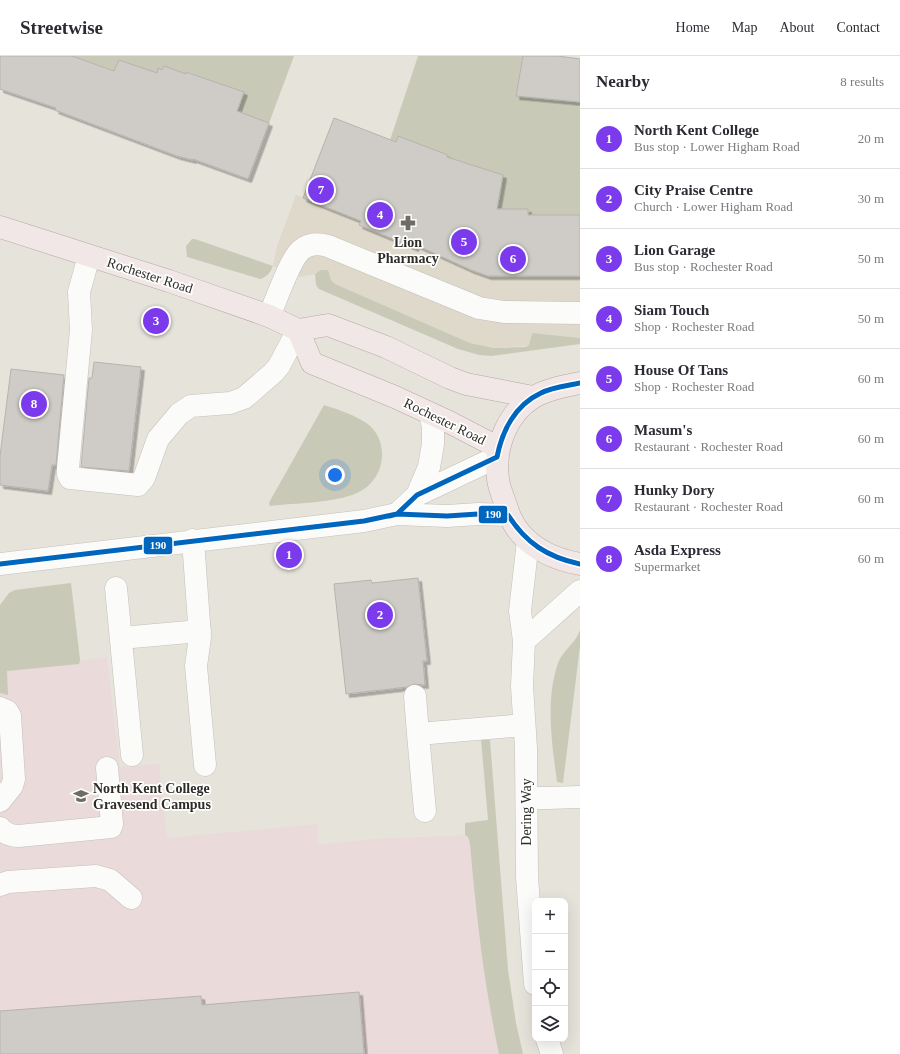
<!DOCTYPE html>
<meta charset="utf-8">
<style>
:root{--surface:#fff;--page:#f2f2f3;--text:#2b2b33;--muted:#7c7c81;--line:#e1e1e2;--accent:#7c3aed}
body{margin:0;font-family:Georgia,serif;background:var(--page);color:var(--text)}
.controls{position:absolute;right:12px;bottom:12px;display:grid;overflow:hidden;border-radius:8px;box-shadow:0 4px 16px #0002}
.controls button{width:36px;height:36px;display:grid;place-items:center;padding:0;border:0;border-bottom:1px solid var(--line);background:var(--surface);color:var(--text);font:20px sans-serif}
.you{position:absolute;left:335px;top:419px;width:14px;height:14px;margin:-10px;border:3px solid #fff;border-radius:50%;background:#1a73e8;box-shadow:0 0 0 6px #1a73e833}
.badge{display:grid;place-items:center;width:26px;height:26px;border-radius:50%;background:var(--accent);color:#fff;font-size:13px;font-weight:700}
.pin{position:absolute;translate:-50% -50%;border:2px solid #fff;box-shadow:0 1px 4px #0006}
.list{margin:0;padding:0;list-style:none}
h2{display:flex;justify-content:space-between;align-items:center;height:52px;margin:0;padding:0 16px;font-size:17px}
h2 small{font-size:13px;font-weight:400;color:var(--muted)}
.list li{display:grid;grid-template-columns:26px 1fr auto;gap:12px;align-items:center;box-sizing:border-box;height:60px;padding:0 16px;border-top:1px solid var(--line)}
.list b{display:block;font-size:15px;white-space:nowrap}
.list p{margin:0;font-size:13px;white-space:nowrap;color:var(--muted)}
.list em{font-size:13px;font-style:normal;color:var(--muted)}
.icon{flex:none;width:22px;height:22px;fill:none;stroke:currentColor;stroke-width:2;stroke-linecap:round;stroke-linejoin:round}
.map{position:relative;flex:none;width:580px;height:998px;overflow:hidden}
header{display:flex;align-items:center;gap:24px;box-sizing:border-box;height:56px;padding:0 20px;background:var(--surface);border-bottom:1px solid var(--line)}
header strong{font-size:19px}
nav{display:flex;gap:22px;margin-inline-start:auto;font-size:14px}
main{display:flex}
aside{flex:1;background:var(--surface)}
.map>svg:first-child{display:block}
.built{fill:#ded9ca}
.education{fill:#eadada}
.green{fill:#c8cab7}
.building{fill:#cfccc7;stroke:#b6b3ad;filter:url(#shadow)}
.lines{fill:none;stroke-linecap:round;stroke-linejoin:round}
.minor-casing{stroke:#c3c0ba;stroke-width:23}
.major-casing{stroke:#b8a7a3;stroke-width:23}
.minor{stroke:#fbfbfa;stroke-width:22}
.major{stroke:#f0e7e6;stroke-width:22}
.bus-1-casing{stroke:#fff;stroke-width:8}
.bus-1{stroke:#0065bd;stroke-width:5}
.labels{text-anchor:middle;stroke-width:3.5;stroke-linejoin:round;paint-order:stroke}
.poi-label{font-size:14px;font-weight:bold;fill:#2e2c27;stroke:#fff}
.street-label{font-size:14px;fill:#2e2c27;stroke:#fff}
.line-badge{stroke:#fff;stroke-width:1.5}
.badge-label{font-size:11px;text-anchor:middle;font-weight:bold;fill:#fff}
</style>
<header>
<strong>Streetwise</strong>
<nav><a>Home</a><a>Map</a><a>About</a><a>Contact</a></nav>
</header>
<main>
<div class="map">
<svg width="580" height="998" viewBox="0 0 580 998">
<defs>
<filter id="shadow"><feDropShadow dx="3.5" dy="3.5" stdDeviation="0" flood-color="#0004"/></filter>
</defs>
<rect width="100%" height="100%" fill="#e6e3db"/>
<path class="built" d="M334 62 362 73 351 99 421 88 448 99 435 134 528 153 580 159V282L533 277 532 278 529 289 527 290 491 292 470 287 353 236 335 228 331 224 315 217V218L301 221 273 210 277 190 296 139 303 141Z"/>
<path class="education" d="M71 527 80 604 107 602 120 711 159 708 167 782 317 768 318 785 321 788 376 783 467 779 470 788 478 875 493 970 499 998H0V549L9 537 15 534Z"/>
<path class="green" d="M63 0H294L269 67 237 56 204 22 187 16 186 18 158 13 150 35 136 10 119 4 112 20V14L74 1Z
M418 0H556L580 3V159L528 173V153L494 172 435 134 448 99 421 89 386 96Z
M192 183H195L273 210C270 217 267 221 260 223L187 201 186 190Z
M321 214H328L331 224 335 228 470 287 493 292 526 291 529 289 532 278 533 277 580 282V288L491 300 479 299 458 293 319 233 316 229 315 218Z
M324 349C337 353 358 360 369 369 391 388 384 426 357 437 335 447 295 447 270 450L269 447 271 443Z
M71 527 80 604 79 608 7 615 8 639 0 637V549L9 537 15 534Z
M580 574V590L563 727 557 726C552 688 545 645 558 607 563 594 576 587 580 574Z
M481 683 490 684 508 914 516 967 523 998H499C484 929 476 858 470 788L468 781 465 779V767L488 764Z"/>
<path class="building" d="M0 0H72L114 15 119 4 157 17 158 12 162 14 164 10 186 18V16L244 36 237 55 269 67 248 123 193 103V104L177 100 55 54 56 52 0 33Z
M523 0H558L580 3V46L516 40Z
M334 62 396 86 398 80 448 99 447 101 503 119 497 153H528V159H580V220H488L471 214 416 189 415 192 359 169 361 165 303 142Z
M94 306 141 311 129 415 81 411 89 322H92Z
M11 313 64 319 56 409H52L48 435 0 429V400Z
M418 522 427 605H423L425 629 414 628 407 631 346 638 334 528 371 524 372 527Z
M359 936 364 998H0V955L201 940 202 949Z"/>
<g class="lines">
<g class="minor-casing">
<path id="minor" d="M89 200 79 236 81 274 68 412V418L70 422 138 429 144 422 158 383 179 358 191 350 230 347 244 342 273 317 279 310 298 274
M269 260C276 245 290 203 301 194 309 187 318 187 328 190L479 252 504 256 580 257
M417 439 497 401
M397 458 417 439 429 411 433 388V371L430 358
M193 484 200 581 196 610 205 709
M528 485 520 555 524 585 522 630 526 692 527 821 535 928
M0 508 364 465 397 458 447 460 478 458 508 459
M116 532 132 699
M121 582 200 575
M524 585 580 535
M415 640 418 678 524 669
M0 652 7 655 10 660 14 723 12 730 0 745
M418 678 425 755
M527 742H547L580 741
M0 772C5 778 11 780 19 780L111 771 112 768 107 712
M0 829 8 826 96 820 110 824 131 842
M547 983 552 998"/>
</g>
<g class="major-casing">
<path id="major" d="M0 171 169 225 269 260 298 274 328 269 386 291 450 322 466 328 533 341
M298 274 312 307 395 341 449 366 499 392
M580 327C565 330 547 333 534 341 506 358 494 392 498 423 499 432 503 441 506 449 509 460 514 470 521 478 536 495 558 504 580 508"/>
</g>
<use href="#minor" class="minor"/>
<use href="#major" class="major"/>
<g class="bus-1-casing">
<path id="bus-1" d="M389 460 397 458 447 460 478 458 508 459C526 487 547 501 580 508
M0 508 364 465 397 458 417 439 497 401C502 375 515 349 541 337 553 331 567 330 580 327"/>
</g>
<use href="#bus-1" class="bus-1"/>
</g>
<defs>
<g id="pharmacy-bare" transform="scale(1.2)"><path d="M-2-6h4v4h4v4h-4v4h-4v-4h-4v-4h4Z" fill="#6e6c66" stroke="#fff" stroke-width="2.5" paint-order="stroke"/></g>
<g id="university-bare" transform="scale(1.2)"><path d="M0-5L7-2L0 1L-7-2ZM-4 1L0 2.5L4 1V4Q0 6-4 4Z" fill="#6e6c66" stroke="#fff" stroke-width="2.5" paint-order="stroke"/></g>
</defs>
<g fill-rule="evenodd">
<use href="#pharmacy-bare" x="408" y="167"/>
<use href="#university-bare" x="81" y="740"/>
</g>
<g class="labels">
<g class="poi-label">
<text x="408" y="191">Lion<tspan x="408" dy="16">Pharmacy</tspan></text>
<text x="93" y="737" text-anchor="start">North Kent College<tspan x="93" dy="16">Gravesend Campus</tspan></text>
</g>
<g class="street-label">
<text transform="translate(150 219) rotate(18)" y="5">Rochester Road</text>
<text transform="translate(445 365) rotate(26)" y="5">Rochester Road</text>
<text transform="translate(526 756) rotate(-90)" y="5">Dering Way</text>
</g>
</g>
<g class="line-badge">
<rect x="478" y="449" width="30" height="19" rx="4" fill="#0065bd"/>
<rect x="143" y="480" width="30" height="19" rx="4" fill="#0065bd"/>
</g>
<g class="badge-label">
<text x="493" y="462">190</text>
<text x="158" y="493">190</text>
</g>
</svg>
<div class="controls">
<button>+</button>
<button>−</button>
<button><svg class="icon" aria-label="locate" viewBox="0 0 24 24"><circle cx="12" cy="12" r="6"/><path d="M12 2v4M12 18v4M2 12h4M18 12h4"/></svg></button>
<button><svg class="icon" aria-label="layers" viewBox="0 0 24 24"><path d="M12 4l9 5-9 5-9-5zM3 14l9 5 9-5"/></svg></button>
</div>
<div class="you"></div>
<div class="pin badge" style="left:289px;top:499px">1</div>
<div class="pin badge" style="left:380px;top:559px">2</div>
<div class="pin badge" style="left:156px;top:265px">3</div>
<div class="pin badge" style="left:380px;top:159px">4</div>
<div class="pin badge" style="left:464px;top:186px">5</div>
<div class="pin badge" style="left:513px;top:203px">6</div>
<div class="pin badge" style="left:321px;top:134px">7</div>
<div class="pin badge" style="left:34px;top:348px">8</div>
</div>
<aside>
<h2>Nearby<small>8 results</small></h2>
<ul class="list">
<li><span class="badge">1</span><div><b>North Kent College</b><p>Bus stop · Lower Higham Road</p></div><em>20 m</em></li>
<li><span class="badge">2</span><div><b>City Praise Centre</b><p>Church · Lower Higham Road</p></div><em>30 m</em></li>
<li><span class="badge">3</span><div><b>Lion Garage</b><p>Bus stop · Rochester Road</p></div><em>50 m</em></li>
<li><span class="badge">4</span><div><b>Siam Touch</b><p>Shop · Rochester Road</p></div><em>50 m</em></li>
<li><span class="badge">5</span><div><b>House Of Tans</b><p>Shop · Rochester Road</p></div><em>60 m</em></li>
<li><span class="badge">6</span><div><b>Masum's</b><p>Restaurant · Rochester Road</p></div><em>60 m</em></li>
<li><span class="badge">7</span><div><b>Hunky Dory</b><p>Restaurant · Rochester Road</p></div><em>60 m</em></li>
<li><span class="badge">8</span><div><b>Asda Express</b><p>Supermarket</p></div><em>60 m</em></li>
</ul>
</aside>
</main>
